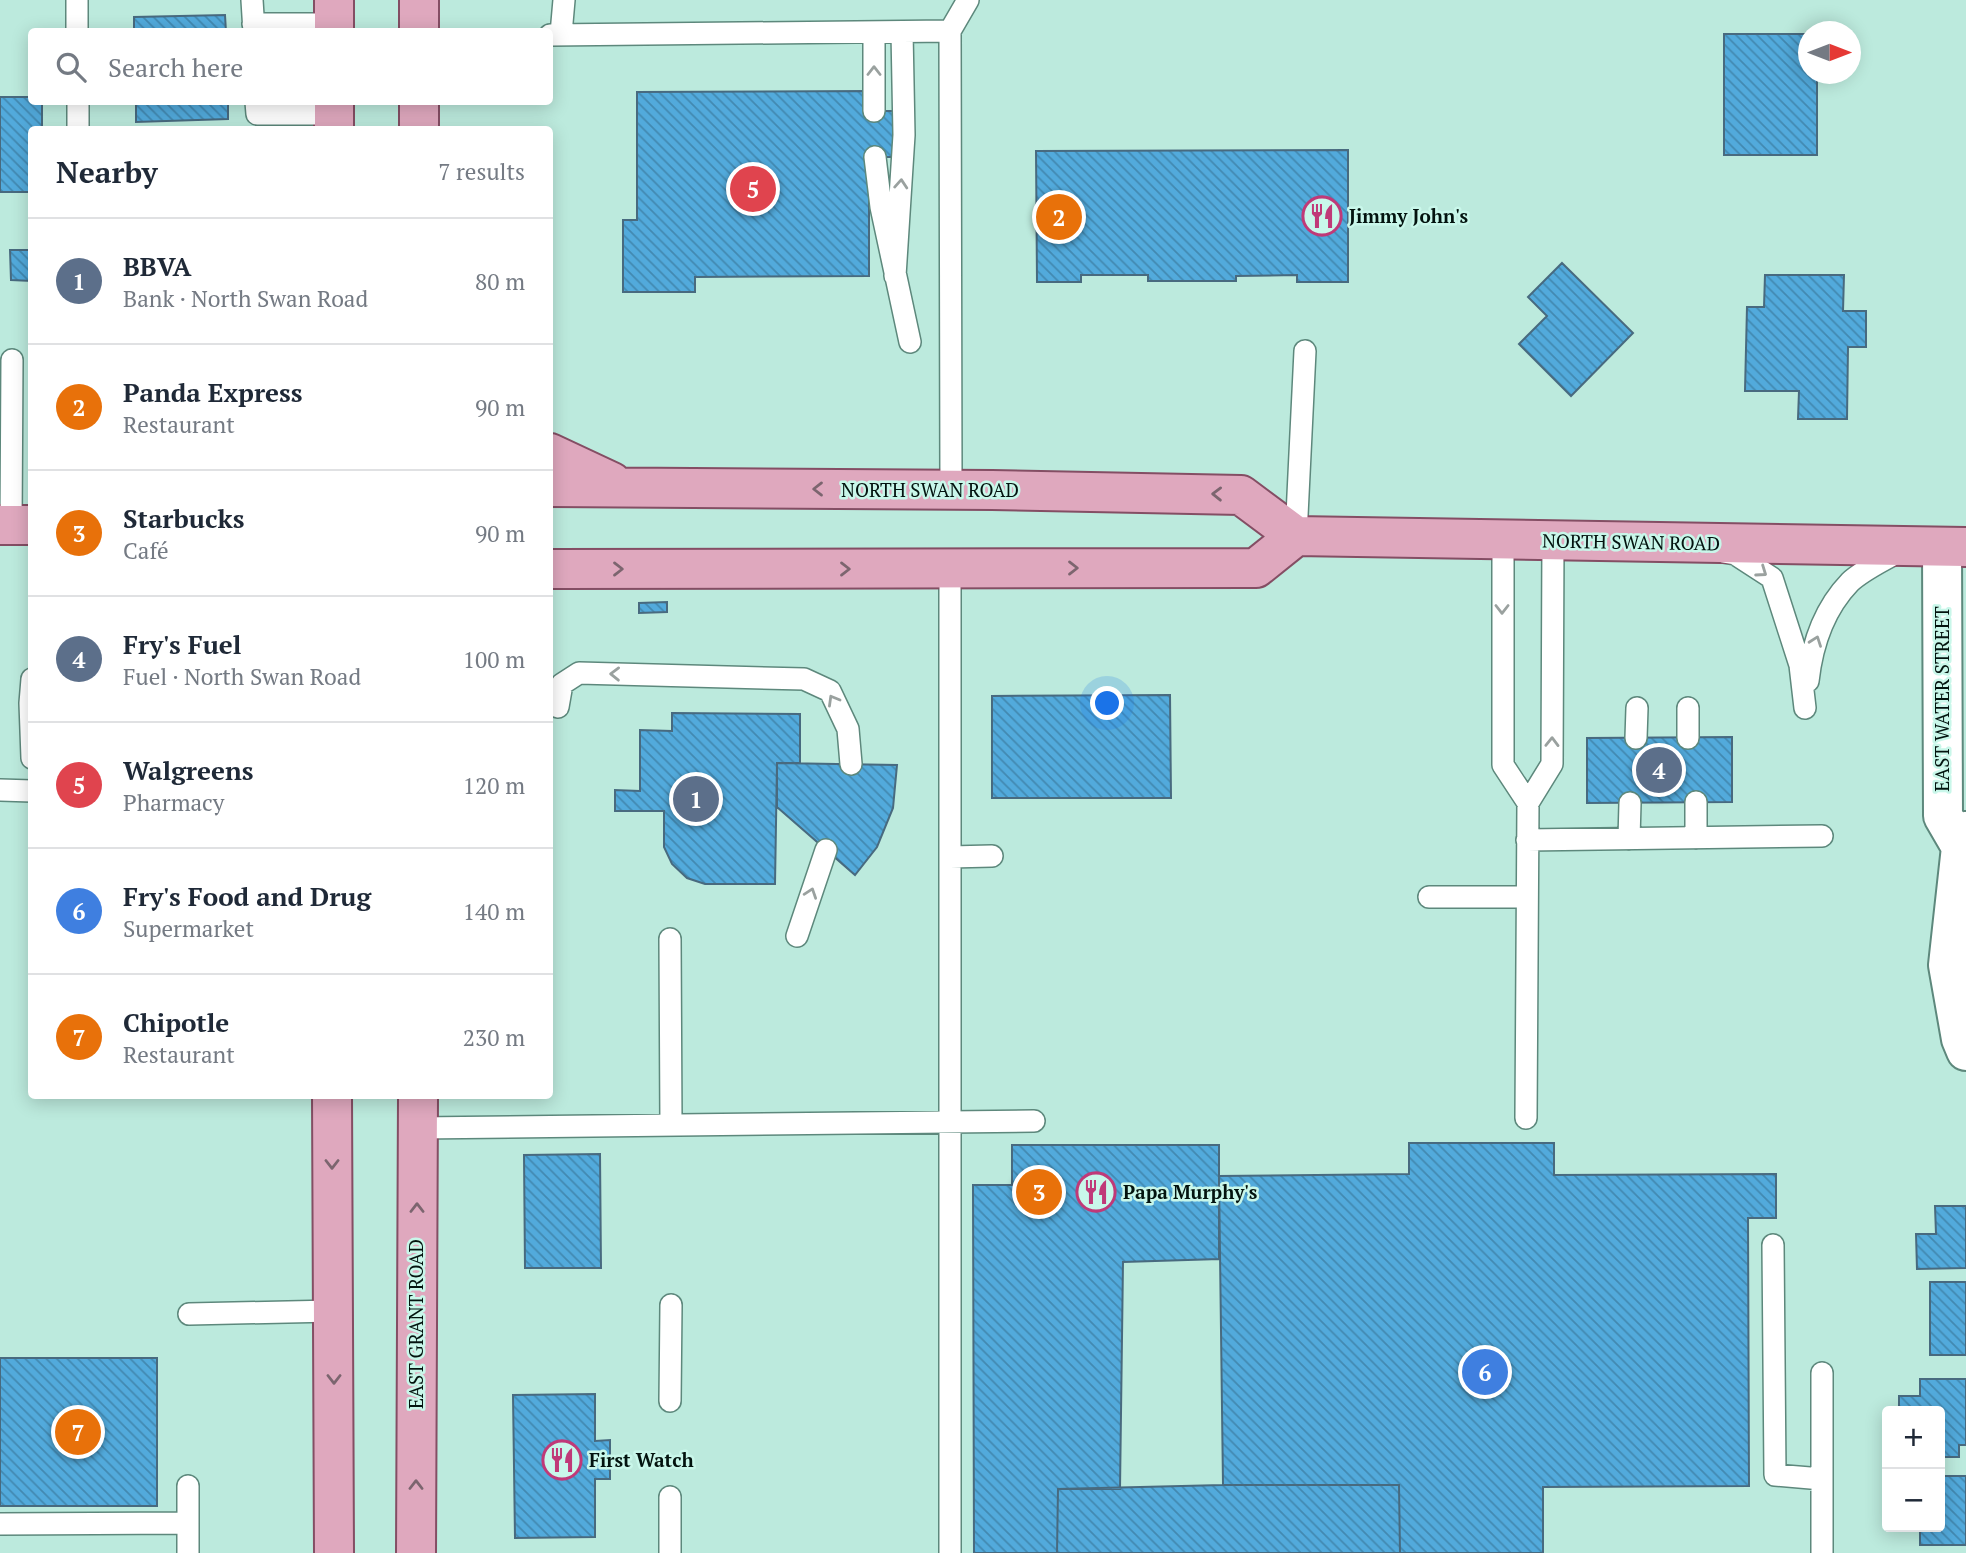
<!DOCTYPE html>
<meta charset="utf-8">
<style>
:root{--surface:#fff;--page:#f6f6f7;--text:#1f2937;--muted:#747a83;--line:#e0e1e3;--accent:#b45309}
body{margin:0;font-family:"PT Serif",serif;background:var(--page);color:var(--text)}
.controls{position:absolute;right:21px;bottom:21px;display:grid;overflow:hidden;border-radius:7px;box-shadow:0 4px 18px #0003}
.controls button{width:63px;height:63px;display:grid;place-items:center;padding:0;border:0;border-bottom:2px solid var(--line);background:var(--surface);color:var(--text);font:35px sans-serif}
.compass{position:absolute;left:1798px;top:21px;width:63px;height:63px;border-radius:50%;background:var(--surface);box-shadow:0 4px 18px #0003;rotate:90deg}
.you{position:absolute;left:1108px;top:704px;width:24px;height:24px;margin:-18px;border:5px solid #fff;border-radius:50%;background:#1a73e8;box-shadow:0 0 0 10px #1a73e833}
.badge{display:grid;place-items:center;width:46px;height:46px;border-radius:50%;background:var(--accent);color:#fff;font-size:23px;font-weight:700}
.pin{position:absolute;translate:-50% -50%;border:4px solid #fff;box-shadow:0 2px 7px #0006}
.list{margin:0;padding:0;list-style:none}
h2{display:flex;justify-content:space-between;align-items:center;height:91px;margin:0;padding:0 28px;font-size:30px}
h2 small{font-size:23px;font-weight:400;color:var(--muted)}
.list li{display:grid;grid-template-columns:46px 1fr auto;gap:21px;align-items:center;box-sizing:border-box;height:126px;padding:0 28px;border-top:2px solid var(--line)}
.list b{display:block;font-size:26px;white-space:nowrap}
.list p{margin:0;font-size:23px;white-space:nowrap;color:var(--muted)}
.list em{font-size:23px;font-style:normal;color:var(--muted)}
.icon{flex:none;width:38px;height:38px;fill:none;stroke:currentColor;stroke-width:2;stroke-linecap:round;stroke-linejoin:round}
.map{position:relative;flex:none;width:1966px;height:1553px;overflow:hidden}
.search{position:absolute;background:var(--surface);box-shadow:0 4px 18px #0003;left:28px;top:28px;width:525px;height:77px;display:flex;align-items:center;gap:18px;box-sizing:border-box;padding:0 24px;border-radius:7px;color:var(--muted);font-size:26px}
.panel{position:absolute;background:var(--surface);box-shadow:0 4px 18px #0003;left:28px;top:126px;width:525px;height:973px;border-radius:7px}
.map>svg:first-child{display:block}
.building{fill:url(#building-back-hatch);stroke:#486a7f;stroke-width:2}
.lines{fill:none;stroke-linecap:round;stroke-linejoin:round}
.service-casing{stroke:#5d887c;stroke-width:24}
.minor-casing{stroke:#5d887c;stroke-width:42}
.primary-casing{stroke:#844e64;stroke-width:42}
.service{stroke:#fff;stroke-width:21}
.minor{stroke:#fff;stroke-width:38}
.primary{stroke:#dfa8be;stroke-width:38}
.oneway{stroke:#9aa19f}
.oneway2{stroke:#7c656f}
.labels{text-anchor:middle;stroke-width:5;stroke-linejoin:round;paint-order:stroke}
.poi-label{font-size:19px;font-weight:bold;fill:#03130f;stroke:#c9f7ea;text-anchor:start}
.street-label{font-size:19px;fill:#03130f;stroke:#c9f7ea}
</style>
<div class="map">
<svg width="1966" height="1553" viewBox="0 0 1966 1553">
<defs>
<pattern id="building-back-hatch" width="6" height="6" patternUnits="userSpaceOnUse" patternTransform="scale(1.75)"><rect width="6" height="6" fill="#52aadc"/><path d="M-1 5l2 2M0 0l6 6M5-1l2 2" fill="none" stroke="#4289b1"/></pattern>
</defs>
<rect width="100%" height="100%" fill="#bceadd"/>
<path class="building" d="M225 15 226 32H134V17Z
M1724 34H1808V74H1817V155H1724Z
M869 91 874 111H896V157H869V276L695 277V292H623V220H637V92Z
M0 97H32V102H42V130H32V192H0Z
M136 102H228V119L136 122Z
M1348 150V282H1297V275L1236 276V281H1148V275H1081V282H1037L1036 151Z
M10 250H32V281L11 280Z
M1562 263 1633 333 1571 396 1519 344 1547 316 1528 297Z
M1765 275H1844L1843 311H1866V347H1848L1847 419H1798L1799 391H1745L1747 307H1764Z
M667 602V612L639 613V603Z
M1170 695 1171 798H992V696Z
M672 713 800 714V763H777L775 884H705L687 878 672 864 664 847V811H615V790L640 791V730L672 731Z
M1732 737V802L1587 803V738Z
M777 763 897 765 893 808 877 847 855 875 777 807Z
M1409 1143H1554V1175L1776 1174V1218H1748L1749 1486 1543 1487V1553H1400L1399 1485H1223L1219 1176 1409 1174Z
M1012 1145H1219V1259L1123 1262 1120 1489H1058L1057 1553H974L973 1185H1012Z
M600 1154 601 1268H525L524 1155Z
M1935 1206H1966V1268L1917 1269 1916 1234H1936Z
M1930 1282H1966V1355H1930Z
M0 1358H157V1506H0Z
M1920 1379H1966V1445H1959V1457H1940V1411H1899V1396H1920Z
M595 1394V1441L610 1440V1479H595V1537L515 1538 513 1395Z
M1940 1476H1966V1545H1920V1527H1940Z
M1223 1485H1399L1400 1553H1057L1058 1489Z"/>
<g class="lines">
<g class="service-casing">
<path id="service" d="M77 0V32
M252 0 254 32
M253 24H334
M874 32V111
M561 34 564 0
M550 35 950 31
M78 102V130
M256 102 257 114H334
M875 157 881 207 910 342
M895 276 904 135 902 32
M951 490 950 31 968 0
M11 525 12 360
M1296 536 1305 351
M1503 540V765L1528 803
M1723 552 1735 554 1772 578 1800 665 1805 708
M950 569V1553
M32 679 30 703 32 758
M1808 681C1812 645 1824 609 1850 582 1864 569 1885 560 1901 550
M558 707 562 684 579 673 804 679 830 691 848 729 851 764
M1688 708V738
M1636 738 1637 708
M0 790 32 791
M1696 802V838
M1629 839 1630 803
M1527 840 1822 836
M950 857 992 856
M1429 897H1527
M797 936 826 850
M670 939 671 1125
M1526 1118 1528 803 1552 764 1553 541
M417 1128 1034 1121
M1773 1245 1775 1475 1822 1479
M189 1314 333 1311
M1822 1373V1553
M670 1401 671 1305
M188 1486V1553
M0 1524 188 1523
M670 1553V1497"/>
</g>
<g class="minor-casing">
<path id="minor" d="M1942 547 1943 816 1961 847
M1966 831 1961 847 1948 965 1961 1039 1966 1051"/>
</g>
<g class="primary-casing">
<path id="primary" d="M334 0V32
M419 32V0
M419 102V130
M334 130V102
M550 453 612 482
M550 487 992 490 1241 495 1296 536 1966 547
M0 525H32
M550 569 1256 568 1296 536
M332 1096 334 1553
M416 1553 418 1096"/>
</g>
<use href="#service" class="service"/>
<use href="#minor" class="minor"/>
<use href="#primary" class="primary"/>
</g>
<defs><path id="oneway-chevron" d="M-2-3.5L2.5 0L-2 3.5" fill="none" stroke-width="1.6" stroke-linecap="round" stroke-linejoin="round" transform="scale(1.75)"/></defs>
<g class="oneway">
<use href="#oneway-chevron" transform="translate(874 71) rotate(-90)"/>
<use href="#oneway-chevron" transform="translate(901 184) rotate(-86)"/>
<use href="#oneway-chevron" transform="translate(1762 572) rotate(35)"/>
<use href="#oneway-chevron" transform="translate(1502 609) rotate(90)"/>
<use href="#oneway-chevron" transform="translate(1816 641) rotate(-70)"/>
<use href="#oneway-chevron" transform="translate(615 674) rotate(-179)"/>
<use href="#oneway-chevron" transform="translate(833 700) rotate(-120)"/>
<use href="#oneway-chevron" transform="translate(1552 742) rotate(-89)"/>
<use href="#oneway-chevron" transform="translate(811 893) rotate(-71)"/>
</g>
<g class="oneway2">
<use href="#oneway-chevron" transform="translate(818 489) rotate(-180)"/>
<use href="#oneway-chevron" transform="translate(1217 494) rotate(-179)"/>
<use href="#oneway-chevron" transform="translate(1073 568)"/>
<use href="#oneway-chevron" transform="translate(618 569)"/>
<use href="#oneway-chevron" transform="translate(845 569)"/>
<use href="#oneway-chevron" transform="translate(332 1164) rotate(90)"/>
<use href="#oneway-chevron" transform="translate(417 1208) rotate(-90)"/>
<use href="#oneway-chevron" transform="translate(334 1379) rotate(90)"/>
<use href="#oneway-chevron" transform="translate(416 1485) rotate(-90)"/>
</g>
<defs>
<g id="restaurant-ring" transform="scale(2.0125)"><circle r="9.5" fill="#c9f7ea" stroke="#c03978" stroke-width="1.5"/><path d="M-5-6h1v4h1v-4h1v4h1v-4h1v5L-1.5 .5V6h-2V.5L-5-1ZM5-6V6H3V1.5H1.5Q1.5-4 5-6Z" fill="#c03978"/></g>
</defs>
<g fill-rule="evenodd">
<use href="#restaurant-ring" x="1322" y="216"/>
<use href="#restaurant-ring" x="1096" y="1192"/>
<use href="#restaurant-ring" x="562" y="1460"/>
</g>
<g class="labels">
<g class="poi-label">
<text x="1349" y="223">Jimmy John's</text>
<text x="1123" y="1199">Papa Murphy's</text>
<text x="589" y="1467">First Watch</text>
</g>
<g class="street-label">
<text x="930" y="497">NORTH SWAN ROAD</text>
<text transform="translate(1631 542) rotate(1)" y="7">NORTH SWAN ROAD</text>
<text transform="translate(1942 699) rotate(-90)" y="7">EAST WATER STREET</text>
<text transform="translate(416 1324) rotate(-90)" y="7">EAST GRANT ROAD</text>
</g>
</g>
</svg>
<div class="controls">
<button>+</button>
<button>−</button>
</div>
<svg class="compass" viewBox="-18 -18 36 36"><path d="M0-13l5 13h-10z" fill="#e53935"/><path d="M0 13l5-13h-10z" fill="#747a83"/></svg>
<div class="you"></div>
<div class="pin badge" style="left:696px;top:799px;background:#5c6f8a">1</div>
<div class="pin badge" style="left:1059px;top:217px;background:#e8710a">2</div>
<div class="pin badge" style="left:1039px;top:1192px;background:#e8710a">3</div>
<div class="pin badge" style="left:1659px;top:770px;background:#5c6f8a">4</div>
<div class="pin badge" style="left:753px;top:189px;background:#e0444e">5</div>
<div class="pin badge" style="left:1485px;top:1372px;background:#3f7fe0">6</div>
<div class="pin badge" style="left:78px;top:1432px;background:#e8710a">7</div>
<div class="search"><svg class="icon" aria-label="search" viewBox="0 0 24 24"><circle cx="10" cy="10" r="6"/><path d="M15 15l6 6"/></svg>Search here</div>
<section class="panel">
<h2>Nearby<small>7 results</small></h2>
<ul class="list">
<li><span class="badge" style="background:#5c6f8a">1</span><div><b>BBVA</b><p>Bank · North Swan Road</p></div><em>80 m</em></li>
<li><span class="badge" style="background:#e8710a">2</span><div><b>Panda Express</b><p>Restaurant</p></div><em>90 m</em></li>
<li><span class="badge" style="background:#e8710a">3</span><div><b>Starbucks</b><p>Café</p></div><em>90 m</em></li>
<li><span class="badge" style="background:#5c6f8a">4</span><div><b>Fry's Fuel</b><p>Fuel · North Swan Road</p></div><em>100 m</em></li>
<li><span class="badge" style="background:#e0444e">5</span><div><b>Walgreens</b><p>Pharmacy</p></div><em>120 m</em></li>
<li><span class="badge" style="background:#3f7fe0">6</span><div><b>Fry's Food and Drug</b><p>Supermarket</p></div><em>140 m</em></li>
<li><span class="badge" style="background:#e8710a">7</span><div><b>Chipotle</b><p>Restaurant</p></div><em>230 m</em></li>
</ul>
</section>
</div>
